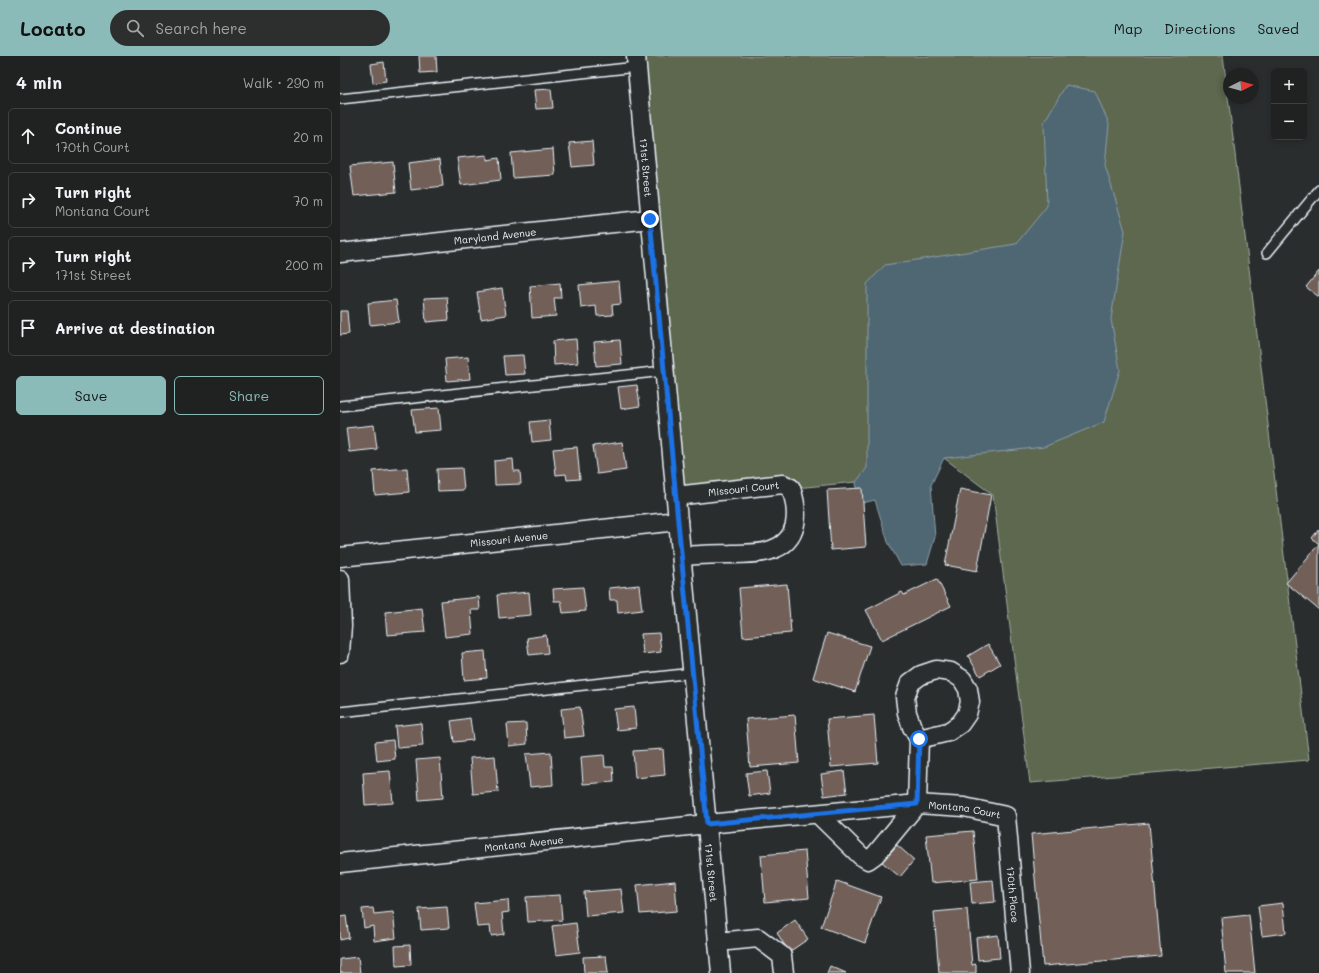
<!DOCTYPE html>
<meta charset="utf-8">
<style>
:root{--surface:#202222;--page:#2d2f2f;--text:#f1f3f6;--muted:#a2a4a5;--line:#3d3f40;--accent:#8bbbb9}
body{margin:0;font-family:Mali,sans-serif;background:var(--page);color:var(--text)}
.controls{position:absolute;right:12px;top:12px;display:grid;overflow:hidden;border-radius:6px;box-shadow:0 2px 6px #0003}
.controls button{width:36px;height:36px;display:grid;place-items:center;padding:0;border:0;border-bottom:1px solid var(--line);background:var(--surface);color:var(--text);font:20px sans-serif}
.compass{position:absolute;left:883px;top:12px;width:36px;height:36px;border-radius:50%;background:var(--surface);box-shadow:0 2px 6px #0003;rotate:84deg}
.stop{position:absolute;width:12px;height:12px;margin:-9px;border:3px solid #1a73e8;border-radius:50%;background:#fff}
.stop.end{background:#1a73e8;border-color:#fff;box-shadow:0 1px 4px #0008}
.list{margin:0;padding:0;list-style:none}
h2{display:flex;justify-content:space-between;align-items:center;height:52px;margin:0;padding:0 16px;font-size:17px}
h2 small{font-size:13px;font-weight:400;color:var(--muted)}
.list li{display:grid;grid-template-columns:26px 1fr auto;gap:12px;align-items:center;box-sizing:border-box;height:56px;margin:0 8px 8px;padding:0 8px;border:1px solid var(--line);border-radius:6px}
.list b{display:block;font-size:15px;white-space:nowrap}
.list p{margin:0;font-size:13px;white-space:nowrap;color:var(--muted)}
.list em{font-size:13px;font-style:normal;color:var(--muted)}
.actions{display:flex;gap:8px;padding:12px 16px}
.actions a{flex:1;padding:9px 0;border:1px solid var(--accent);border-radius:6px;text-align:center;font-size:14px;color:var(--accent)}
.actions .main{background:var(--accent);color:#111}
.icon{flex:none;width:22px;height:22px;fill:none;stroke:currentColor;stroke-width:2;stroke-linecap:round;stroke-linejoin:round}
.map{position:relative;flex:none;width:979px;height:917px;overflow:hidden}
header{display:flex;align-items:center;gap:24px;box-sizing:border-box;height:56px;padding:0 20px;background:var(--accent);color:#111}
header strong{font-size:19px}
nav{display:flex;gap:22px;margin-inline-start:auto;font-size:14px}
.search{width:280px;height:36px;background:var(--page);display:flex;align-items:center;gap:10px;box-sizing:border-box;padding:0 14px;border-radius:22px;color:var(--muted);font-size:15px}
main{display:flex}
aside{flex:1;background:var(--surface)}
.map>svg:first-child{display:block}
.green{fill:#5d684f;stroke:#a2aca4}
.water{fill:#4f6673;stroke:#8c9ea8}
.building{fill:#726159;stroke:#e8f1f8}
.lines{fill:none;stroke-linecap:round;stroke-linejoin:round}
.lane-casing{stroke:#e8f1f8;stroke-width:12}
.street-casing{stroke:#e8f1f8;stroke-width:21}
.lane{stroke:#2a2d2e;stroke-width:9}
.street{stroke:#2a2d2e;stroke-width:18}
.route{stroke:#1a73e8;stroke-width:5}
.labels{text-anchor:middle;stroke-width:3;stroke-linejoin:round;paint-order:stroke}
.street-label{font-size:10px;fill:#e8f1f8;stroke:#2a2d2e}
</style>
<header>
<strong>Locato</strong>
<div class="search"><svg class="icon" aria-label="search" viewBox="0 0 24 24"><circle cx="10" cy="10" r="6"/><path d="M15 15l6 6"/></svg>Search here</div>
<nav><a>Map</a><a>Directions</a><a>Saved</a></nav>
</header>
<main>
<aside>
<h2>4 min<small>Walk · 290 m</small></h2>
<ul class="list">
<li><svg class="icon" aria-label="ahead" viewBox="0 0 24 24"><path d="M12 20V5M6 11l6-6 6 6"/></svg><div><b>Continue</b><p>170th Court</p></div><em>20 m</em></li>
<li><svg class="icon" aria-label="right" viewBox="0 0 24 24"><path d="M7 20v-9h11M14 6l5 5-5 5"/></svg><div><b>Turn right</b><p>Montana Court</p></div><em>70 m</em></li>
<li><svg class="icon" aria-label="right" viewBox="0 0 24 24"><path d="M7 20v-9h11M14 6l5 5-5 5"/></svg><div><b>Turn right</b><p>171st Street</p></div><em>200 m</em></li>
<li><svg class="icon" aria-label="arrive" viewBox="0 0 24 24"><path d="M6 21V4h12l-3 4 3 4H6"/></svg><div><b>Arrive at destination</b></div></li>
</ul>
<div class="actions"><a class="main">Save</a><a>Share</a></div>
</aside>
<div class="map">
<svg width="979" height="917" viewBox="0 0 979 917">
<rect width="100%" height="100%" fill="#2a2d2e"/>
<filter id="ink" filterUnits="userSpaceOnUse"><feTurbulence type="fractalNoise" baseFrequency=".025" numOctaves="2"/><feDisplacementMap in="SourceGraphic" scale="8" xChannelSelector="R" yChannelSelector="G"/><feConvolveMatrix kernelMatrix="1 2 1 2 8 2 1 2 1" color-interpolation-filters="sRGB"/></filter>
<g filter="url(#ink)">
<path class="green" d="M296 0H883L969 704 690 727 653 439 604 402 516 426 336 444Z"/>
<path class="water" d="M726 29 755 35 769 68 765 109 785 175 771 263 780 314 764 366 704 391 604 402 591 429 595 481 587 508 561 510 548 486 535 444 518 448 516 426 527 412V228L545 209 676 188 707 150 704 66Z"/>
<path class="building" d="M79 0H96L97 16 80 17Z
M44 6 46 25 33 27 31 8Z
M211 33 213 52 196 53 194 34Z
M252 85 254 109 232 111 229 87Z
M213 93 215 119 173 122 171 97Z
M147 99V104L159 102 161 124 121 129 117 102Z
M100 103 103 130 71 134 68 107Z
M53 106 56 136 14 140 10 110Z
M979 215V241L966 231Z
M279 225 281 248 272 249 273 259 257 260 256 250 241 252 239 229Z
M220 227 221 242H214L216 260 192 262 190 230Z
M162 232 166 259 141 263 137 236Z
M107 241 109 264 86 266 84 242Z
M56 244 59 266 30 269 28 247Z
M0 255H7L9 278 0 279Z
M236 283 238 307 214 309 213 285Z
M280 284 282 308 256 310 254 286Z
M183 299 185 318 165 319 163 300Z
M128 301 130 323 107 325 105 303Z
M297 329 300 350 281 353 278 331Z
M99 352 101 374 75 376 72 354Z
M209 364 211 384 192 386 190 366Z
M34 369 37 393 9 396 6 372Z
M282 386 286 414 257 418 253 390Z
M237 391 240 423 227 424 226 418 216 419 213 393Z
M173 403 174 415H180L181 428 155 429 154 405Z
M67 412 69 436 35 439 33 415Z
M122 412 124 434 98 435 97 413Z
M522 432 526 491 491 494 487 434Z
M620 433 651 439 637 515 605 509Z
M979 473V554L946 527 979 488 972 482Z
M597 523 611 550 542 584 526 554 562 536 564 539Z
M447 528 451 577 403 581 399 532Z
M299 529 302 554 278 557 277 544H270L269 532Z
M243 531 246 555 223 557 221 545H214L213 533Z
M189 536 191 559 159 562 157 539Z
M139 541 140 554H131L133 578 105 581 101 545Z
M82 552 85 576 47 579 45 556Z
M319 577 321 596 303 598 301 578Z
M487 577 530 590 515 636 473 622Z
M206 579 208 597 189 599 187 582Z
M648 588 660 608 640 620 628 600Z
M145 595 147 622 124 624 122 597Z
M240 651 244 680 224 682 221 653Z
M294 651 296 672 277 674 274 653Z
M455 659 459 707 410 711 406 663Z
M534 659 538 707 491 711 487 663Z
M130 662 133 684 114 686 111 665Z
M81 667 83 690 57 692 55 670Z
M186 667 187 688 169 690 167 668Z
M53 684 55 703 37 705 35 686Z
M323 693 325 719 295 722 293 695Z
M211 696 213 729 190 731 186 698Z
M264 699 265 711H273L274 726 243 728 241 701Z
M155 700 158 736 133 738 130 702Z
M100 702 103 742 79 744 76 704Z
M50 715 53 747 25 749 23 717Z
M427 715 430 737 409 740 406 717Z
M504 715 507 737 484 740 481 718Z
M809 767 821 900 703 910 691 778Z
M633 775 638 823 591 827 586 779Z
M557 789 574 804 560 821 542 806Z
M465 795 469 842 425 846 421 799Z
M653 824 655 846 632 848 630 826Z
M335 825 337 855 300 858 297 829Z
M497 825 541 841 525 887 481 871Z
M281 833 284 857 246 860 244 836Z
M220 839 222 864 188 866 186 841Z
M168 844 169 856 162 857 164 878 151 880 150 870 137 871 134 847Z
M943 847 946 877 922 880 918 850Z
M107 851 109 872 81 874 79 853Z
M33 852 34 858 53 856 56 882 34 885 33 870 24 872 22 853Z
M627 853 632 909 636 908V917H599L594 856Z
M909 859 915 917H886L881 862Z
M6 860 9 882 0 884V861Z
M455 864 468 883 449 896 437 877Z
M236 867 240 896 216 899 212 870Z
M658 879 660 902 638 904 636 882Z
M70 889 71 909 56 910 55 890Z
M266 900 268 917H244L243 901Z
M18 901 20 917H0V903Z
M490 910 506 917H487Z"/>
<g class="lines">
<g class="lane-casing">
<path id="lane" d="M0 43 297 11
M927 197 979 134
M0 350 324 315
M0 656 353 617"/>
</g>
<g class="street-casing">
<g id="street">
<path id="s1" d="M296 0 338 465 381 917"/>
<path id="s2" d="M0 197 310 163"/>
<path id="s3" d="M335 440 443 428 451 432C459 456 460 485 431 494 419 499 404 497 391 498 375 498 358 499 342 500"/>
<path id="s4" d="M0 501 338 465"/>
<path d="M0 523 2 570 0 597"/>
<path d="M478 758 521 800 528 804 535 799 577 748 579 683 572 671 567 657 565 641 570 627 581 619 596 614 611 616 622 623 628 633 630 646 627 658 620 668 608 676 579 683"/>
<path id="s5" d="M0 807 367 768 577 748 624 751 666 760 680 917"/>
<path d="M378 886 418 882 442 900 444 917"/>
</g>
</g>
<use href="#lane" class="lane"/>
<use href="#street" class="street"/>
</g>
</g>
<g class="lines" filter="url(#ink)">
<path class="route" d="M310 163 338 465 367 768 577 748 579 683"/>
</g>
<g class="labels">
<g class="street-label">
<text dy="4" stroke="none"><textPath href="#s1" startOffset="112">171st Street</textPath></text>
<text dy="4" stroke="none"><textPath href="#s2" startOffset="156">Maryland Avenue</textPath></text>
<text dy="4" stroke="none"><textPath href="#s3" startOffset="69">Missouri Court</textPath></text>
<text dy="4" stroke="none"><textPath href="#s4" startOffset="170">Missouri Avenue</textPath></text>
<text dy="4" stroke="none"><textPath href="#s5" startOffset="628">Montana Court</textPath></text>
<text dy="4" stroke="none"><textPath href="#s5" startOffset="185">Montana Avenue</textPath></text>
<text dy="4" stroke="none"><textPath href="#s1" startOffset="820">171st Street</textPath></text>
<text dy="4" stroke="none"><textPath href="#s5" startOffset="749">170th Place</textPath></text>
</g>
</g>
</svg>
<div class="controls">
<button>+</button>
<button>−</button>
</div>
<svg class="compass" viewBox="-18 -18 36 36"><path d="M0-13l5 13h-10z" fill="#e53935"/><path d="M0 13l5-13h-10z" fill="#a2a4a5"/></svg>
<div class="stop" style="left:579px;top:683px"></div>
<div class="stop end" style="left:310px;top:163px"></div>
</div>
</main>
